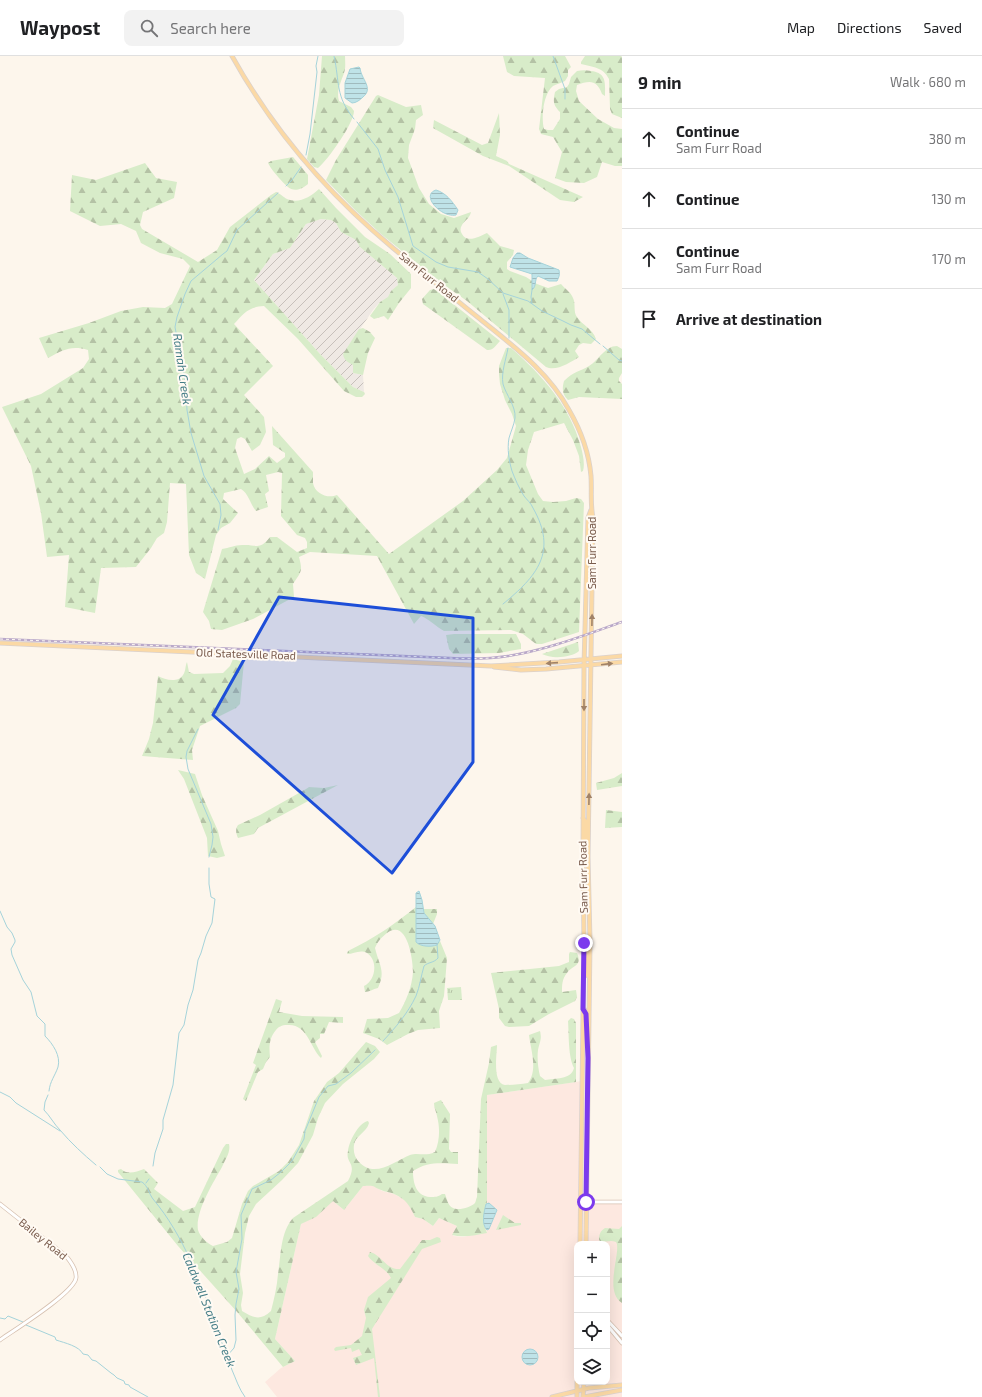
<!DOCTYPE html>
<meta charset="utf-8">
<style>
:root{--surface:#fff;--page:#f2f2f2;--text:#202124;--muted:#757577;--line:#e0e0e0}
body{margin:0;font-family:"Exo 2",sans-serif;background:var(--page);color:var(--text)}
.controls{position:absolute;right:12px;bottom:12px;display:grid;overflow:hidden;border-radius:8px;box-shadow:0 4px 16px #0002}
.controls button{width:36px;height:36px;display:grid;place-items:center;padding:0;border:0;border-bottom:1px solid var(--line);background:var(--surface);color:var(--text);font:20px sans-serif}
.stop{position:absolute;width:12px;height:12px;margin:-9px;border:3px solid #7c3aed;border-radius:50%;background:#fff}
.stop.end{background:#7c3aed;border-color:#fff;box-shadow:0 1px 4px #0008}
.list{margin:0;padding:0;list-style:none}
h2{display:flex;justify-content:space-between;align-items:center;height:52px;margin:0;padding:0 16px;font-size:17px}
h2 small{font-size:13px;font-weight:400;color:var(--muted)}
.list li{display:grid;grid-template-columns:26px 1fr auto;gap:12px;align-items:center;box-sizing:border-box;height:60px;padding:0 16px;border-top:1px solid var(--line)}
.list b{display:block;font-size:15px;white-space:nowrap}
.list p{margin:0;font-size:13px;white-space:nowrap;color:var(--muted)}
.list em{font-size:13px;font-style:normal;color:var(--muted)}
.icon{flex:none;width:22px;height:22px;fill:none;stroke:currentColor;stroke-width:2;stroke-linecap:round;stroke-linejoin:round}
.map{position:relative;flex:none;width:622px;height:1341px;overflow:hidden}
header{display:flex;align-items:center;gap:24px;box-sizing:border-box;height:56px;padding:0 20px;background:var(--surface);border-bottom:1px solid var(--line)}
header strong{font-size:19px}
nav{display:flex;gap:22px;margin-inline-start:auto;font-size:14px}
.search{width:280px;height:36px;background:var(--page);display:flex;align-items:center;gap:10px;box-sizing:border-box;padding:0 14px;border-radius:8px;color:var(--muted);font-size:15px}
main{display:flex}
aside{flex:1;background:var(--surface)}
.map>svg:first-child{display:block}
.commercial{fill:#fde8e0;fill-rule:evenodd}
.industrial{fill:url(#industrial-furrows)}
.forest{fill:url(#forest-firs)}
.park{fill:url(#park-tufts)}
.water{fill:url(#water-rules);stroke:#a5d3da}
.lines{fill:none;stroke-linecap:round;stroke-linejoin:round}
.stream{stroke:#a5d3da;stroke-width:1}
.secondary-casing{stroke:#d6c0b0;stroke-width:4.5}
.primary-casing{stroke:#dad1cd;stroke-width:5}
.secondary{stroke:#fff;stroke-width:3}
.primary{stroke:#fbd9a5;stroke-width:3.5}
.rail-casing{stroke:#b9a8c9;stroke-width:2.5}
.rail{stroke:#fffaf3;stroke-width:1;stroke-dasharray:3;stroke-linecap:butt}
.oneway{fill:#a18267}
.route{stroke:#7c3aed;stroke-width:5}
.marked{fill:#1d4ed8;fill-opacity:0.2;stroke:#1d4ed8;stroke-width:3;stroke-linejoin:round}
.labels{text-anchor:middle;stroke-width:4;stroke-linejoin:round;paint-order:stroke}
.street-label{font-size:11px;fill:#7a5c4d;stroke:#fffaf3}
.water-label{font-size:12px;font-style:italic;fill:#437c86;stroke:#fffaf3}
</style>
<header>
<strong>Waypost</strong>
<div class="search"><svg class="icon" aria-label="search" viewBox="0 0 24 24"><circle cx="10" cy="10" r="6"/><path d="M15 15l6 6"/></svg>Search here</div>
<nav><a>Map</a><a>Directions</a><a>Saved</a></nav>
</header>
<main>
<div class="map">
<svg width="622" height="1341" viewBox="0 0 622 1341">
<defs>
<pattern id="industrial-furrows" width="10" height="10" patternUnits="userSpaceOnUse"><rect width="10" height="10" fill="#efe9e4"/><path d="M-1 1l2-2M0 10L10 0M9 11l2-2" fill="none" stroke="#c7c0bb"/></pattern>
<pattern id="forest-firs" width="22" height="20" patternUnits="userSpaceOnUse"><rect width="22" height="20" fill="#d8ecc9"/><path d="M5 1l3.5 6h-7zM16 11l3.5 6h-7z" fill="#b4c2a5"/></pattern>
<pattern id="park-tufts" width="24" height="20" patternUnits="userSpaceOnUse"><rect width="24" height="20" fill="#d8ecc9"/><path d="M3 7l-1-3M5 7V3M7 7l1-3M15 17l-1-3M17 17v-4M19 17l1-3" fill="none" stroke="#b4c2a5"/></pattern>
<pattern id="water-rules" width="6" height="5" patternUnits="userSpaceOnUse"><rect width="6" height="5" fill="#bfe3e8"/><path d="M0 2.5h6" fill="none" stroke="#a0bbbe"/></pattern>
</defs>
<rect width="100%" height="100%" fill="#fdf6ec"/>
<path class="commercial" d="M582 1025 580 1146H622V1175L617 1237 622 1242V1341H277L265 1326 281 1312 295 1305 275 1283 301 1168 306 1165 333 1145 344 1154 363 1130 373 1129 382 1135 394 1138 405 1144 410 1148 415 1161 423 1163 433 1170 439 1162 457 1170 453 1180 463 1181 487 1176 485 1173V1150L487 1145V1039ZM577 1188H607V1326H577Z"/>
<path class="industrial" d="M321 163 331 164 336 167 341 176 356 184 360 191 397 222 398 225V229L388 242 380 246 373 254 343 298 353 309V317L363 319 364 336 353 331 320 298 254 224 273 198 290 192 306 168Z"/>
<path class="forest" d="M322 0H345C345 5 346 11 344 17 341 26 336 35 339 45L351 51 354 55C354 67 328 104 318 112L314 111 307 103 319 39Z
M503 0H565L571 11 568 14V20L565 25C562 27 556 28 553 30 543 38 541 62 544 73L548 74H553L560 63V56C553 49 553 45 555 36L559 33 567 31 569 28 571 21 577 15C582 14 586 14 591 15 607 17 605 27 605 40L602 38C597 24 590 24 577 29L576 35 579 45 598 63 614 72 622 73V110H615L602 106 597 121 584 127 566 126 555 122 562 96 553 81 541 78 539 73 545 22 514 20 507 16Z
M585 0H621L622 1V62L612 58 610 53 609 23C603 11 593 11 581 8V6Z
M378 39 406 51 421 49 423 59 416 64 415 73 409 89 408 102 419 132 429 148 441 158 454 162 471 156C470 162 465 164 462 169 460 172 460 175 462 178 467 188 480 180 487 177L500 190 514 194 513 199 507 206V213L510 215 526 221 537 228 548 232 561 228C565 233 571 236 573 242 576 248 573 256 577 261 582 269 593 273 596 283L591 288 583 287 579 289 575 295 579 301C571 306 556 316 546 311L467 245 440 226 381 178 355 154 326 124 336 104 376 40Z
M499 57 500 79 496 100 507 105 509 108 583 141 574 146 560 144 509 110 483 100 433 72 434 64 482 89 488 87Z
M293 101 308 119V128C294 139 289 133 279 122 275 117 271 113 268 107L271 105Z
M145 107 156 122 177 126 174 142 143 156 140 169 142 173 198 206 217 194 230 171 271 139 276 136C281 138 283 141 287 143 299 148 310 141 319 133L336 152 365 181 390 198 411 218V232L399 247 388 264 384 260 374 263 370 260 380 246 388 241 391 235 398 229 397 222 360 191 356 184 341 176 336 167 331 164 321 163 306 168 290 192 273 198 254 224 320 298 353 331 364 336 365 338 362 341H356L344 335 298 283 264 250C248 251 244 257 234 268L273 310 244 339 264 361 266 376 260 389 252 395 245 383 241 381 237 383 235 392 244 418 255 413 269 400 277 407 285 401V397L273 389 272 370 313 416C313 420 313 424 313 427 315 438 328 443 337 439L389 498 463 445 497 414 507 402 516 370 512 358 505 344 500 328 499 318V310L506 292H511C542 319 570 350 581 391 583 399 585 408 583 415L581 416 579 400 573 384 564 367 534 376 528 394 526 409 538 438 543 445 553 446 566 445 576 442 581 443 584 447 579 576 542 588H536L523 578 511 574 444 575C435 570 429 563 421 560L414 568 377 500 310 496 299 501C303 516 301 516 293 528L294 541 253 563 222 574 211 573 209 565 203 556 222 493C229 492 235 489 242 489 257 488 259 495 270 481H277L297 496 307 492V486L305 482 297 479 281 460 282 417 278 416 266 419 269 435 265 438 268 451 256 455C250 448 249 438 241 433L224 437 223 443 238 457 230 467 221 472 216 479 205 523 196 517 189 499 186 428 170 427 167 466 164 477 157 482 151 492 136 511 101 512 95 557 65 551 69 499 47 501 41 457 31 410 2 351 41 338 83 312 89 303 88 294C71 289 63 294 48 302L39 282 89 267 121 255 143 251 165 252 172 248 190 210 183 203 160 197 141 187 136 175 121 168 100 170 70 155 72 119 96 124Z
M434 233 437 235 500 285C496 289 493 295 487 294L423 248 422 243 430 234Z
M363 272 370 276 375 282 368 297 363 319 353 317V309C348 306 344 305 343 298L359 273Z
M617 290 622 293V317L619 322V325L622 328V343L579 341 568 344C562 338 562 333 564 325 574 315 579 316 589 310 599 304 605 290 617 290Z
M454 578H516L521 588V593L499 597 453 598 449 593 446 579Z
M578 586 579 595C571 602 551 603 542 598Z
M233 603 244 606 240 648 236 652 200 670 192 694 193 704 142 700 149 683 153 667 158 620C165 624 178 627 183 619 186 615 185 610 187 606L189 616 194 618 223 617 230 610Z
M178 714 195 718 202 739 218 775 221 788 225 800 217 802 208 800 207 782 184 723Z
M622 717V730L597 734 596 727 614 722Z
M338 729 258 772 254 778 238 782C236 777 235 774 238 769L260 759 306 733 309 731 324 732Z
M606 754 622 756V771L605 772Z
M416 851 417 875 416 881C423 887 432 895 440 885L447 902 444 940 439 955 440 972 418 974 408 978 387 989 379 983 363 977 367 963 388 962 399 957C406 945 412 931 413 916 413 903 407 862 387 877 381 882 378 885 375 892 379 909 386 915 378 932 373 933 369 936 365 936L364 930C375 925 379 905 367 897 360 893 354 898 347 898L348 895C373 883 395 868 416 851Z
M424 853H437V858L433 868 424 857Z
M570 896 577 897C583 911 572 909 567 917 562 923 562 929 562 936L576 934 577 941 575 945 549 958 529 970 509 971 505 970 499 962V953L491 917 559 910 569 906V898Z
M276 943 282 945 279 956 302 960 343 961V967L329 966 324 978H320V982L315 986 322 1000 321 1002C310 991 307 967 287 969 282 969 278 971 276 974 269 982 269 991 270 1001L266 1006 263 1013 258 1016 246 1045 243 1043 256 1009 253 1007Z
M571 962 574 963 576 967V1026L487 1039V1145L484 1169 487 1177C476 1179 464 1182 452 1179L457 1170 439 1162 433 1170 423 1163 415 1161C410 1150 406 1143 394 1138 390 1136 385 1136 381 1134 372 1130 375 1129 363 1130L344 1154 333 1145 316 1161 301 1168 275 1283 295 1305 283 1311 238 1257 178 1190 118 1116V1114L121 1113C127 1119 136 1116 144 1113L158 1127 154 1133 183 1155 195 1151 223 1092 226 1088H229C231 1096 225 1104 222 1111 213 1127 195 1156 198 1174 200 1181 207 1187 213 1190L227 1186 232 1182 242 1148 248 1135 253 1130 279 1115 288 1106 299 1089 314 1045 327 1026 339 1017 366 986 375 990 380 996 374 1003 343 1028 325 1047 318 1062 313 1079 298 1107 282 1124 256 1148 249 1160 245 1177 240 1218 243 1237 241 1249 242 1255C254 1262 260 1265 271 1255 274 1243 277 1231 278 1218 281 1200 280 1177 293 1162L348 1125C358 1106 345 1108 348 1095 349 1086 358 1067 368 1065L369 1067C367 1076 355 1080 354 1089 353 1096 355 1102 359 1106 375 1123 395 1105 410 1099 419 1096 424 1101 435 1096 440 1084 440 1072 437 1060 436 1055 434 1052 434 1047L441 1044 450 1058 449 1093 451 1096H458V1108C441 1107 428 1105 413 1115 413 1127 416 1140 430 1141 435 1141 438 1141 442 1138H445C447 1143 448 1150 453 1152 459 1155 471 1151 475 1147 476 1145 476 1143 477 1141L481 1043 489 1007 491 991 497 989C497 998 492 1027 505 1029 512 1029 521 1028 528 1027 538 1014 531 995 529 979L540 975C542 983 540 985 538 994 537 1002 538 1012 540 1020L545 1024C555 1022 571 1024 574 1012 568 1001 569 978 568 965Z
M503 1159 515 1167H521V1169L496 1174Z
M622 1170V1247C603 1236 622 1194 616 1186 611 1184 606 1186 601 1186L599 1184C599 1179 600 1175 605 1172L619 1173Z
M437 1181 440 1182 441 1186 422 1193 372 1273 380 1341H378L374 1302 356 1309 353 1302 362 1299 359 1293 352 1296 351 1292 335 1295 334 1293 336 1291 351 1289 362 1280 366 1262 364 1254 368 1241 391 1222C386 1212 374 1209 368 1200L370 1196C382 1199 386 1214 400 1213L422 1184H430Z"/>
<path class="park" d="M461 931 462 944H448L447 932Z"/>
<path class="water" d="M359 11 360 12C361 23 374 32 363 41 360 44 356 47 352 47L345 42V27L350 13Z
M436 134C446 137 452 145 458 154L456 159C441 162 420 139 436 134Z
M517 197H520L528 202 559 214C560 219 559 221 557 225H549L538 220C534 224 537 230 532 234V218L510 211 513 202Z
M419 835 422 844 424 857 435 870 440 884 437 889C431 891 421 891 416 886V837Z
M489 1147 497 1154 489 1173 487 1174C481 1168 484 1156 486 1148Z
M522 1301a8 8 0 1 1 16 0a8 8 0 1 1-16 0Z"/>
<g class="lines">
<path class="stream" d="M334 0C340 27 335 40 354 63
M553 0 565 33V43
M357 66 378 93 385 114 398 141 413 190 436 206 448 211 478 216 488 223 503 237 528 245 542 255 563 265 571 269 582 273 600 288
M306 99 310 78 317 16 316 10 318 0
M286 130 292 124 301 111
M503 238 509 254V282
M532 247 531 241 532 234
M603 290 619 304 622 305
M218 474 221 459 220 448 204 420 191 377 187 354 186 330 175 271 177 261 185 238 191 225 223 198 227 195 237 174 278 137
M503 548C537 520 558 496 533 452 531 447 527 444 524 440 519 432 515 423 512 415 509 405 507 393 509 382 511 375 514 369 515 362 516 350 506 339 503 328 501 316 506 304 508 292
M198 673 187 695 186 701 188 713 211 768 213 781 212 789 209 801
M0 855 7 871 12 877 15 884V886L11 893 12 899 23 924 31 936 37 960 45 968V980C53 988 61 1000 58 1011 55 1020 50 1025 49 1035
M383 985C396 971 408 957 416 940 420 930 421 920 424 910 428 906 434 907 438 902L437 888
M0 1036 10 1041 16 1047 60 1075
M48 1039 45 1046 44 1054C50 1060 54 1068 60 1074 71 1087 83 1098 96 1109
M153 1110 155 1097 163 1073V1064L173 1029 179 977 184 969 188 949 193 934 198 904 201 897 206 880 212 867 215 843 211 841 209 828V812
M100 1111 107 1118 118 1123 142 1126C148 1130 149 1138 153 1143 184 1180 201 1227 216 1271 221 1285 227 1300 232 1314 236 1323 239 1333 245 1341
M146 1127 149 1123
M0 1262 5 1263 8 1260 23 1266
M26 1269 55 1281 56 1284C65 1287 79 1290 83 1298L88 1299 92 1304 96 1305 111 1317 114 1319 117 1322 124 1325 125 1328 129 1329 130 1331 148 1341
M227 1300 234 1292 236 1284 235 1259 236 1248 239 1233 236 1216 242 1183 241 1159 252 1133 271 1124 281 1116 292 1105 304 1083 305 1075 319 1041 328 1030 336 1028 351 1017 375 994"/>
<g class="secondary-casing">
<path id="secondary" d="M580 1146H622
M0 1148 66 1200C71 1206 77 1214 76 1222 74 1237 14 1274 0 1284
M607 1264 622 1280
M607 1269 622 1287"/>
</g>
<g class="primary-casing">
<path id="primary" d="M232 0C273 74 328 138 393 192 422 216 451 240 480 263 513 290 548 315 569 354 580 373 589 397 591 420 592 434 590 448 593 462L588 801 590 886 586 1188
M0 587 491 610 559 606 622 600
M494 611 521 614 546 613 622 606
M583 762 586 766V786
M586 894 587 917 588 920
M584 953 586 956V975
M580 1188 584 887 583 805 584 610 588 462 591 454
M552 1341 589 1332 622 1329
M577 1341V1326
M583 1341 584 1326
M584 1341 622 1334"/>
</g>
<use href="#secondary" class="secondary"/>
<use href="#primary" class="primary"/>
<g class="rail-casing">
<path id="rail" d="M0 583 450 602C469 603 489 603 508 600 547 594 585 579 622 566"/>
</g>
<use href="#rail" class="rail"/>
</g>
<defs><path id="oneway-solid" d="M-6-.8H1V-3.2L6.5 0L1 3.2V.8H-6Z"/></defs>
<g class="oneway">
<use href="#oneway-solid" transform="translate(592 564) rotate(-89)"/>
<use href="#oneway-solid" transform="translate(552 607) rotate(176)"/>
<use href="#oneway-solid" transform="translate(607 608) rotate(-7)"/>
<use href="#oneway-solid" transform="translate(584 649) rotate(90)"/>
<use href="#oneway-solid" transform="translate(589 743) rotate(-89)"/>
</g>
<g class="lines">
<path class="route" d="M584 887 583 953 586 958 588 1002 586 1146"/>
</g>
<path class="marked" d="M279 541 473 562V706L392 817 213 659Z"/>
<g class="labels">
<g class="street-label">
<text transform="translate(429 221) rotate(39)" y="4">Sam Furr Road</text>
<text transform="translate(592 497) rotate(-90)" y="4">Sam Furr Road</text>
<text transform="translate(246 598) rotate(2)" y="4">Old Statesville Road</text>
<text transform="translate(583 821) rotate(-91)" y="4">Sam Furr Road</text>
<text transform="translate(43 1183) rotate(39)" y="4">Bailey Road</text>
</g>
<g class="water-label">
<text transform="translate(182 313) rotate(82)" y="4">Ramah Creek</text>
<text transform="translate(209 1254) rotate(68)" y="4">Caldwell Station Creek</text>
</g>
</g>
</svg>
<div class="controls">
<button>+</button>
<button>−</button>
<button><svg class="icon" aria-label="locate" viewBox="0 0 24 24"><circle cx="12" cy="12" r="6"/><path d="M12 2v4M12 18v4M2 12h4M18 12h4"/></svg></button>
<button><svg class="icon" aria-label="layers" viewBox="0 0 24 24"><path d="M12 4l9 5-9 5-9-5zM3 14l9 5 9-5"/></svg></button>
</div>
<div class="stop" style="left:586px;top:1146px"></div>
<div class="stop end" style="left:584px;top:887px"></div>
</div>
<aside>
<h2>9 min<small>Walk · 680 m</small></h2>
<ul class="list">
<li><svg class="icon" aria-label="ahead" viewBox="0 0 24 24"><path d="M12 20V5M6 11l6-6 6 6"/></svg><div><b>Continue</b><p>Sam Furr Road</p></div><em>380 m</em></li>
<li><svg class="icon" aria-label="ahead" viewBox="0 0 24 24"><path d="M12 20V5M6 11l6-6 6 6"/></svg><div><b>Continue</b></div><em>130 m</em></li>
<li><svg class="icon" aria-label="ahead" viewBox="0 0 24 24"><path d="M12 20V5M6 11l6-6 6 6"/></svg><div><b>Continue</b><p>Sam Furr Road</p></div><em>170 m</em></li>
<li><svg class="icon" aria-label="arrive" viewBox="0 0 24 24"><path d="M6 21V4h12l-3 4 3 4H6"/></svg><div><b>Arrive at destination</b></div></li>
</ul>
</aside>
</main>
